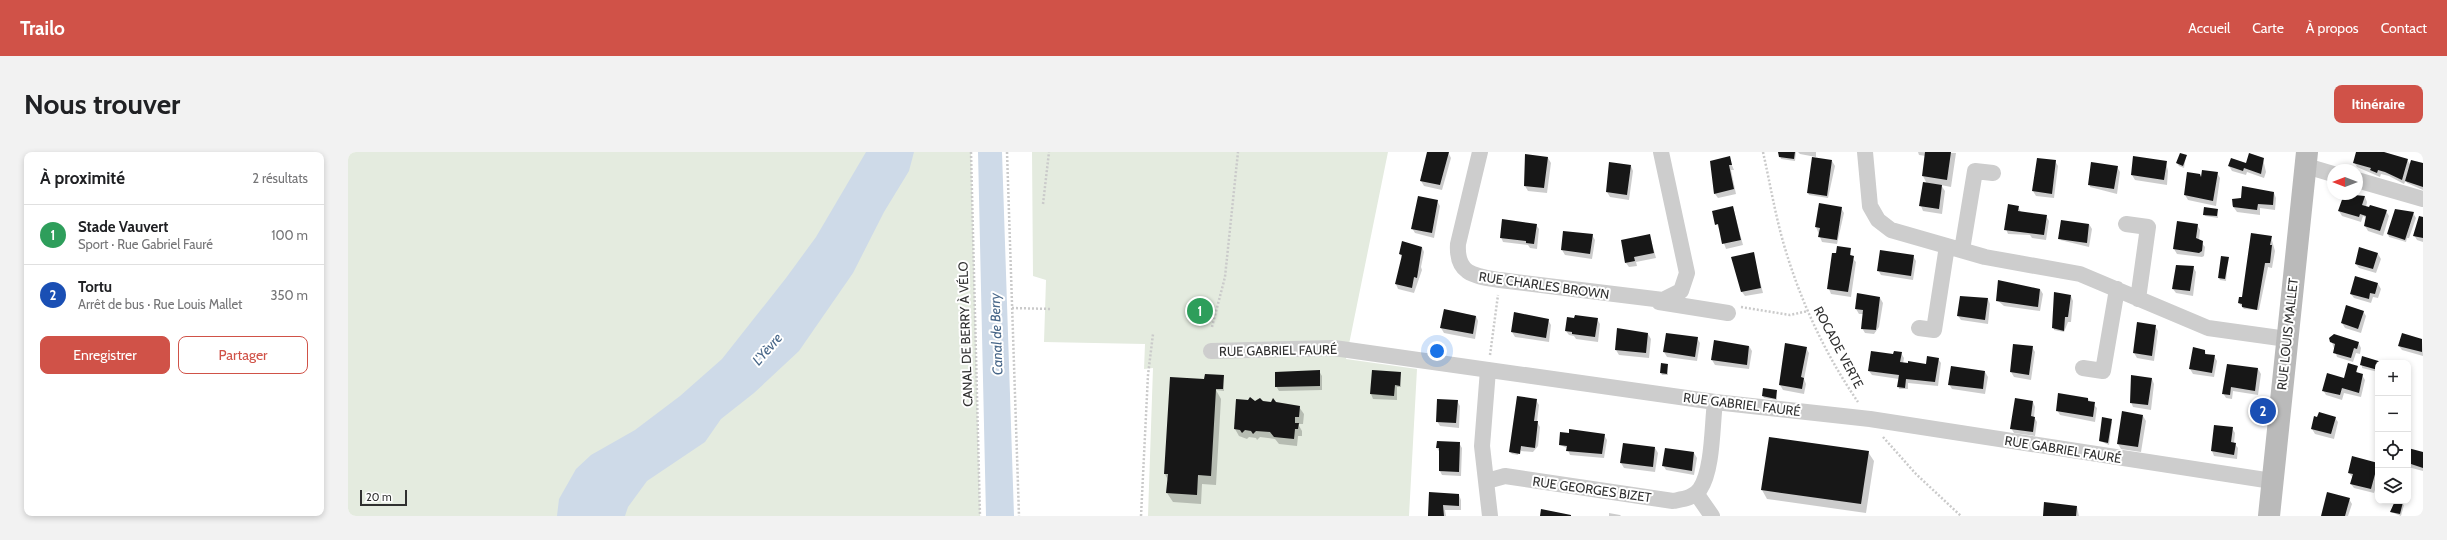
<!DOCTYPE html>
<html lang="fr">
<meta charset="utf-8">
<style>
:root{--surface:#fff;--page:#f2f2f2;--text:#202124;--muted:#757577;--line:#e0e0e0;--accent:#d05248}
body{margin:0;font-family:Cabin,sans-serif;background:var(--page);color:var(--text)}
.controls{position:absolute;right:12px;bottom:12px;display:grid;overflow:hidden;border-radius:8px;box-shadow:0 2px 6px #0003}
.controls button{width:36px;height:36px;display:grid;place-items:center;padding:0;border:0;border-bottom:1px solid var(--line);background:var(--surface);color:var(--text);font:20px sans-serif}
.compass{position:absolute;left:1979px;top:12px;width:36px;height:36px;border-radius:50%;background:var(--surface);box-shadow:0 2px 6px #0003;rotate:270deg}
.scale{position:absolute;left:12px;bottom:10px;width:47px;box-sizing:border-box;padding-left:4px;border:2px solid #303030;border-top:0;font-size:11px;line-height:14px;white-space:nowrap;color:#303030;-webkit-text-stroke:3px #fff;paint-order:stroke}
.you{position:absolute;left:1089px;top:199px;width:14px;height:14px;margin:-10px;border:3px solid #fff;border-radius:50%;background:#1a73e8;box-shadow:0 0 0 6px #1a73e833}
.badge{display:grid;place-items:center;width:26px;height:26px;border-radius:50%;background:var(--accent);color:#fff;font-size:13px;font-weight:700}
.pin{position:absolute;translate:-50% -50%;border:2px solid #fff;box-shadow:0 1px 4px #0006}
.list{margin:0;padding:0;list-style:none}
h2{display:flex;justify-content:space-between;align-items:center;height:52px;margin:0;padding:0 16px;font-size:17px}
h2 small{font-size:13px;font-weight:400;color:var(--muted)}
.list li{display:grid;grid-template-columns:26px 1fr auto;gap:12px;align-items:center;box-sizing:border-box;height:60px;padding:0 16px;border-top:1px solid var(--line)}
.list b{display:block;font-size:15px;white-space:nowrap}
.list p{margin:0;font-size:13px;white-space:nowrap;color:var(--muted)}
.list em{font-size:13px;font-style:normal;color:var(--muted)}
.actions{display:flex;gap:8px;padding:12px 16px}
.actions a{flex:1;padding:9px 0;border:1px solid var(--accent);border-radius:8px;text-align:center;font-size:14px;color:var(--accent)}
.actions .main{background:var(--accent);color:#fff}
.icon{flex:none;width:22px;height:22px;fill:none;stroke:currentColor;stroke-width:2;stroke-linecap:round;stroke-linejoin:round}
.map{position:relative;flex:none;width:2075px;height:364px;overflow:hidden;border-radius:8px}
header{display:flex;align-items:center;gap:24px;box-sizing:border-box;height:56px;padding:0 20px;background:var(--accent);color:#fff}
header strong{font-size:19px}
nav{display:flex;gap:22px;margin-inline-start:auto;font-size:14px}
.intro{display:flex;align-items:center;justify-content:space-between;box-sizing:border-box;height:96px;padding:0 24px}
h1{margin:0;font-size:28px}
.button{padding:10px 18px;border-radius:8px;background:var(--accent);color:#fff;font-size:14px;font-weight:700}
main{display:flex;gap:24px;padding:0 24px}
aside{flex:1;background:var(--surface);border-radius:8px;box-shadow:0 2px 6px #0003}
.map>svg:first-child{display:block}
.green{fill:#e4ebdf}
.water{fill:#cedae8}
.shadow{fill:#0003}
.building{fill:#171717}
.lines{fill:none;stroke-linecap:round;stroke-linejoin:round}
.path{stroke:#cacaca;stroke-width:2.5;stroke-dasharray:2 2;stroke-linecap:butt}
.street{stroke:#cdcdcd;stroke-width:16}
.secondary{stroke:#bababa;stroke-width:22}
.labels{text-anchor:middle;stroke-width:4;stroke-linejoin:round;paint-order:stroke}
.street-label{font-size:13px;fill:#303030;stroke:#fff}
.water-label{font-size:14px;font-style:italic;fill:#476688;stroke:#fff}
</style>
<header>
<strong>Trailo</strong>
<nav><a>Accueil</a><a>Carte</a><a>À propos</a><a>Contact</a></nav>
</header>
<div class="intro"><h1>Nous trouver</h1><a class="button">Itinéraire</a></div>
<main>
<aside>
<h2>À proximité<small>2 résultats</small></h2>
<ul class="list">
<li><span class="badge" style="background:#2e9e5b">1</span><div><b>Stade Vauvert</b><p>Sport · Rue Gabriel Fauré</p></div><em>100 m</em></li>
<li><span class="badge" style="background:#1a4fb4">2</span><div><b>Tortu</b><p>Arrêt de bus · Rue Louis Mallet</p></div><em>350 m</em></li>
</ul>
<div class="actions"><a class="main">Enregistrer</a><a>Partager</a></div>
</aside>
<div class="map">
<svg width="2075" height="364" viewBox="0 0 2075 364">
<rect width="100%" height="100%" fill="#fff"/>
<path class="green" d="M0 0H623L632 364H0Z
M684 0H1040L998 207 1069 217 1061 364H800L805 216 796 217 797 192 696 190 698 128 685 124Z"/>
<path class="water" d="M518 0H566L561 19 536 60 505 121 451 199 406 241 373 267 357 290 299 329 280 355 277 364H209L211 347 228 317 243 303 287 278 332 244 374 207 438 126 468 85Z
M630 0H654L666 364H638Z"/>
<path class="shadow" d="M1080 0H1100L1103 6 1094 38 1076 34 1073 29Z
M1431 0H1448L1447 9 1433 7Z
M1450 0H1468V5L1452 2Z
M1570 0 1608 1 1603 35 1593 33 1597 39 1594 62 1575 59 1573 54 1579 32 1575 24 1578 4 1571 3Z
M2009 0H2035L2059 8 2063 13 2075 12V38L2059 31 2058 28 2056 32 2041 24 2033 22 2032 25 2009 15 2006 10Z
M1178 3 1200 6 1203 11 1199 41 1180 39 1177 34Z
M1838 4 1836 16 1831 14 1829 11Z
M1381 6 1386 18H1383L1388 42 1370 46 1367 42Z
M1915 7 1918 20 1916 26 1899 20 1898 23 1884 19 1881 14 1899 13Z
M1484 9 1487 14 1480 46 1461 43 1460 41Z
M1707 9 1710 14 1706 46 1688 44 1685 39Z
M1818 10 1820 19 1819 33 1787 28 1784 23Z
M1744 11 1769 15 1772 20 1769 42 1742 35Z
M1283 14 1285 19 1281 48 1262 45 1259 40Z
M1869 21 1872 26 1868 54 1840 48 1837 43Z
M1926 41 1928 46 1927 58 1912 56V63L1889 60 1884 53 1885 48Z
M1997 42 2017 45 2019 50 2018 55 2038 59 2041 64 2035 84 2020 79 2017 74 2019 66 2015 64 2013 70 1994 64 1991 59Z
M1089 49 1092 54 1086 86 1067 81 1064 76Z
M1385 55 1395 93 1378 97 1368 69Z
M1670 55 1673 60 1698 64 1701 69 1698 88 1684 86 1682 83 1660 82 1658 77Z
M1493 56 1496 61 1489 92 1474 90 1468 75Z
M1869 58 1870 66 1857 64 1856 62Z
M2065 61 2068 66 2061 86H2059L2058 90 2041 85 2040 82Z
M2075 66V90L2069 88 2066 83Z
M1741 72 1744 77 1741 95 1712 88Z
M1188 73 1191 77 1189 97 1182 96 1180 93 1155 90 1153 85Z
M1849 73 1852 78 1851 88 1857 95 1856 104 1854 105 1829 102 1826 97Z
M1244 83 1247 88 1244 107 1217 103 1214 98Z
M1302 84 1308 106 1288 110 1289 114 1281 115 1278 111Z
M1923 85 1927 99 1924 116 1920 115 1911 158 1896 157 1891 151 1896 147Z
M1074 95 1076 100 1073 115 1074 118 1066 141 1050 137 1048 132 1054 106 1052 102Z
M1502 97 1503 105 1508 110 1503 145 1483 142 1481 137 1485 102Z
M2012 97 2030 102 2033 107 2028 121 2011 116 2008 112Z
M1405 101 1415 141 1397 144 1394 140Z
M1565 104 1568 109 1565 128 1533 123 1530 118Z
M1880 106 1878 129 1872 128 1871 126Z
M1845 115 1848 120 1845 144 1828 141 1825 137Z
M2030 132 2033 137 2030 146 2025 145 2023 151 2006 146 2003 142Z
M1692 137 1695 142 1692 159 1656 154 1649 148Z
M1723 144 1725 149 1723 170H1720L1716 180 1706 178V170Z
M1532 146 1535 151 1531 175 1526 182 1517 181 1514 176 1516 162H1511L1508 157Z
M1640 147 1642 152 1640 172 1613 168 1610 164Z
M1096 158 1128 164 1130 169 1127 187 1096 181 1093 176Z
M2015 159 2018 164 2013 181 1997 176 1994 171Z
M1249 167 1252 172 1250 190 1228 187 1226 184 1221 183 1218 179Z
M1200 168 1203 173 1201 190 1167 185 1164 180Z
M1790 171 1807 174 1810 179 1806 209 1789 206 1786 201Z
M1300 182 1303 187 1301 206 1271 203 1268 198Z
M1986 183 2010 190 2013 196 2012 202 2008 201 2005 210 1989 205 1982 185Z
M1349 186 1352 191 1349 209 1319 205 1316 200Z
M2074 188 2075 204 2054 198 2051 194Z
M1438 192 1458 196 1461 201 1456 227 1458 232 1456 242 1435 238 1432 233Z
M1401 194 1404 199 1401 217 1367 213 1364 208Z
M1684 195 1687 200 1683 228 1666 225 1663 220Z
M1857 199 1858 203 1866 204 1869 209 1866 225 1845 222 1842 217Z
M1553 201 1556 206 1555 212 1579 213 1590 207 1593 211 1590 234 1560 231V237H1551V227L1524 223 1521 219Z
M2015 205 2035 211H2030V220L2014 216Z
M1319 213 1320 223H1314L1313 221Z
M1880 213 1910 217 1913 222 1910 243 1885 239 1884 247 1878 246 1875 241Z
M2009 214V221L2014 223 2017 228 2013 245 1996 241 1994 248 1978 243 1975 238 1997 227Z
M971 219 974 224V238L931 239 928 234Z
M1025 219 1052 221 1053 235H1049V248L1025 247 1023 242Z
M1637 220 1640 225 1637 242 1604 237 1601 232Z
M875 224 876 239 868 238 873 247 868 333 854 332 853 352 825 350 819 341 820 328 817 322Z
M1784 224 1804 227 1806 232 1803 258 1785 255 1783 250Z
M1428 239 1429 248 1416 246 1415 244Z
M1740 247 1749 256 1747 270 1712 263 1709 258Z
M889 248 951 255 956 262 955 272H950L954 279V284H950L949 294 931 292 927 287 912 285 909 288 908 286 901 285 899 287 891 284 887 277Z
M1188 248 1191 253 1189 270 1192 275 1190 294 1185 300 1173 299V304V298H1171L1170 303 1164 302 1162 300Z
M1109 249 1112 254 1111 276 1092 274 1089 269Z
M1685 250 1687 255 1686 265 1689 270 1687 284 1666 281 1663 276Z
M1795 264 1798 269 1793 300 1773 297 1770 292Z
M1967 265 1987 266 1990 270 1986 287 1967 282 1964 277Z
M1755 267 1764 270 1761 293 1752 289Z
M1867 275 1884 276 1887 281 1886 291 1890 296 1889 307 1866 304 1864 299Z
M1256 283 1259 288 1256 306 1222 303 1219 296 1212 293Z
M1111 291 1114 296 1113 324 1094 323 1092 319V301L1089 296Z
M1307 296 1310 301 1307 320 1276 316 1273 311Z
M2060 297 2075 301V319L2060 315Z
M1520 300 1526 309 1518 361 1419 347 1414 338Z
M1346 301 1349 306 1346 323 1318 318 1315 313Z
M2005 305 2030 312V328L2026 341 2006 336 2003 332 2005 326 2001 321Z
M1082 341 1111 343 1113 348V358H1097L1098 364H1081Z
M2001 347 2004 352 2000 364H1974Z
M2048 349 2056 353 2053 364 2043 360Z
M1729 355 1731 364H1696Z
M1261 361 1272 363 1273 364H1261Z"/>
<path class="building" d="M1079 0H1101L1092 33 1072 29Z
M1430 0H1447L1446 7 1431 5Z
M1577 0H1603L1599 28 1574 24Z
M2008 0H2036L2060 7 2054 28 2037 20 2030 18 2029 21 2022 18 2023 16 2005 11Z
M1832 1 1839 3 1835 14 1828 11Z
M1901 1 1916 6 1913 22 1896 16 1895 19 1880 14 1883 6 1898 11Z
M1177 2 1200 5 1196 36 1176 34Z
M1382 4 1384 13H1381L1386 37 1366 42 1362 9Z
M1785 4 1819 9 1816 28 1783 23Z
M1464 5 1484 8 1479 44 1459 41Z
M1689 6 1708 8 1704 42 1684 39Z
M2063 8 2075 11V35L2057 29Z
M1261 10 1283 13 1279 43 1258 40Z
M1743 10 1770 14 1766 37 1740 33Z
M1854 18 1870 20 1865 49 1836 43 1839 20 1852 22 1853 25Z
M1575 30 1594 33 1591 57 1571 54Z
M1894 34 1926 40 1925 53 1910 52 1909 58 1885 55 1884 47 1893 46Z
M1996 42 2017 44 2014 53 2021 55 2022 53 2039 58 2032 79 2016 74 2018 64 2012 62 2011 65 1990 59Z
M1070 44 1090 48 1084 81 1063 77Z
M1471 51 1494 55 1489 88 1470 85 1472 76 1467 75Z
M1660 52 1671 54 1670 59 1699 63 1696 83 1656 78Z
M1385 54 1393 88 1374 92 1370 72 1367 73 1364 59Z
M1856 55 1870 57 1869 64 1855 63Z
M2047 57 2066 60 2057 88 2039 82Z
M2071 64 2075 65V86L2065 84Z
M1154 67 1189 72 1186 92 1178 91V89L1152 86Z
M1713 68 1741 72 1739 91 1710 87Z
M1829 69 1850 72 1848 86 1855 89 1854 99 1851 101 1825 97Z
M1215 79 1245 82 1242 102 1213 98Z
M1903 81 1924 84 1922 93H1924L1922 111H1917L1909 158 1894 155V152L1890 151 1891 145H1894Z
M1302 82 1306 101 1286 105 1287 109 1277 111 1273 88Z
M1054 89 1074 95 1069 126 1066 125 1064 136 1047 132 1054 103 1051 102Z
M1489 94 1503 96 1502 103 1506 104 1500 140 1479 137 1484 101H1488Z
M2011 95 2030 101 2025 117 2007 112Z
M1532 98 1566 103 1563 124 1529 119Z
M1406 100 1413 136 1393 140 1383 105Z
M1873 104 1881 105 1877 127 1870 126Z
M1828 113 1846 114 1842 139 1824 137Z
M2007 124 2030 131 2027 142 2022 141 2021 147 2002 142Z
M1650 128 1692 137 1690 155 1648 149Z
M1706 140 1723 143 1720 165H1717L1716 179 1704 176Z
M1509 141 1532 145 1528 178 1513 177 1515 158 1507 157Z
M1612 144 1640 146 1637 168 1609 164Z
M1998 153 2016 159 2010 177 1993 171Z
M1096 157 1128 164 1125 182 1092 176Z
M1166 160 1201 167 1198 186 1163 180Z
M1227 163 1250 166 1247 185 1224 182V180L1217 179 1219 165 1226 166Z
M1789 170 1808 173 1804 204 1785 201Z
M1269 176 1300 181 1298 201 1267 198Z
M1318 181 1350 185 1347 205 1315 200Z
M2054 181 2074 187V200L2050 194Z
M1986 182 2011 190 2009 197 2006 196 2003 206 1985 201 1987 192 1982 190 1981 186Z
M1366 188 1401 194 1399 213 1363 208Z
M1437 191 1459 195 1453 225 1456 226 1454 237 1431 233Z
M1665 192 1685 194 1681 223 1662 220Z
M1845 195 1857 198V202L1867 203 1864 221 1841 217Z
M1523 199 1545 202 1546 199 1554 200 1552 210 1560 211V209L1578 212 1579 204 1591 206 1587 230 1558 227 1557 236 1549 235 1551 223 1520 219Z
M2014 204 2037 211H2030V218L2012 213Z
M1313 211 1320 212 1319 222 1312 221Z
M2000 211 2010 214 2008 220 2015 222 2011 241 1994 236 1992 243 1974 239 1979 221 1996 226Z
M1879 212 1910 216 1907 239 1883 235 1882 243 1874 242Z
M1603 214 1637 219 1635 237 1600 233Z
M972 218V234L927 235V220Z
M1024 218 1053 220 1052 234 1047 233 1046 244 1022 242Z
M857 222 876 223 875 237H868L863 324 850 323 849 343 818 341 820 322H816L822 225 856 227Z
M1783 223 1804 226 1800 253 1782 251Z
M1415 236 1429 238 1428 247 1414 244Z
M1710 241 1740 246V249L1747 250 1745 265 1708 259Z
M1169 244 1189 247 1186 269H1190L1187 296 1173 294 1172 302 1161 300Z
M902 245 907 249 912 246 915 249 923 250 925 246 928 250 952 254 951 265H947V271H951L950 277H947L946 287 926 285 922 280 908 279 905 282 903 279 897 278 894 281 892 278 886 277 888 247 900 248Z
M1667 246 1685 249 1683 264 1687 265 1685 280 1662 277Z
M1089 247 1110 248 1108 271 1088 270Z
M1774 259 1795 263 1790 295 1769 292Z
M1971 260 1988 265 1983 282 1963 277 1966 264 1969 265Z
M1754 265 1764 267 1760 291 1751 289Z
M1866 273 1885 275 1883 290 1888 291 1886 303 1863 299Z
M1221 277 1257 282 1254 302 1218 299 1219 294 1211 293 1212 280 1221 281Z
M1421 285 1521 299 1513 352 1413 338Z
M1089 289 1112 290 1111 320 1091 319V296H1088Z
M1275 291 1307 295 1305 315 1272 311Z
M1317 296 1346 300 1344 319 1314 314Z
M2060 296 2075 300V316L2060 311Z
M2004 304 2030 311 2023 337 2002 332 2005 322 2000 321Z
M1081 340 1111 342V354L1095 353 1096 364H1080Z
M1979 340 2002 346 1997 364H1973Z
M2047 349 2055 350 2052 362 2042 360Z
M1696 350 1729 354 1728 364H1695Z
M1193 357 1223 363V364H1192Z"/>
<g class="lines">
<path class="path" d="M623 0 632 364
M659 0 671 364
M1415 0C1422 31 1427 62 1436 93 1452 148 1477 202 1510 250
M695 52 701 0
M1393 155 1442 163 1460 159
M664 156 703 157
M864 175 877 125 890 0
M1142 203 1150 143
M1535 285 1568 322 1613 364
M793 364 800 223 805 182"/>
<path class="street" d="M1132 0 1110 92C1108 123 1127 124 1152 128L1315 148 1333 139 1339 121 1313 0
M1517 0 1522 54 1530 68 1543 78 1637 105 1732 122 1860 176 1939 187
M1958 14 1985 22
M2009 28 2075 47
M1778 72 1800 75 1790 147
M1614 98 1627 19 1645 21
M1311 150 1380 161
M1571 176 1586 178 1599 94
M863 199 986 196 1367 250 1522 267 1924 329
M1735 216 1755 219 1769 137
M1140 218 1134 294 1142 364
M1139 329 1157 324 1325 349C1335 347 1346 346 1352 337 1365 318 1364 273 1367 250
M1348 341 1364 364"/>
<path class="secondary" d="M1921 364 1959 0"/>
</g>
<g class="labels">
<g class="street-label">
<text transform="translate(1196 133) rotate(8)" y="5">RUE CHARLES BROWN</text>
<text transform="translate(617 182) rotate(-92)" y="5">CANAL DE BERRY À VÉLO</text>
<text transform="translate(1939 182) rotate(-84)" y="5">RUE LOUIS MALLET</text>
<text transform="translate(1491 195) rotate(62)" y="5">ROCADE VERTE</text>
<text transform="translate(930 198) rotate(-1)" y="5">RUE GABRIEL FAURÉ</text>
<text transform="translate(1394 252) rotate(7)" y="5">RUE GABRIEL FAURÉ</text>
<text transform="translate(1715 297) rotate(9)" y="5">RUE GABRIEL FAURÉ</text>
<text transform="translate(1244 337) rotate(8)" y="5">RUE GEORGES BIZET</text>
</g>
<g class="water-label">
<text transform="translate(648 182) rotate(-92)" y="5">Canal de Berry</text>
<text transform="translate(419 197) rotate(-49)" y="5">L'Yèvre</text>
</g>
</g>
</svg>
<div class="controls">
<button>+</button>
<button>−</button>
<button><svg class="icon" aria-label="locate" viewBox="0 0 24 24"><circle cx="12" cy="12" r="6"/><path d="M12 2v4M12 18v4M2 12h4M18 12h4"/></svg></button>
<button><svg class="icon" aria-label="layers" viewBox="0 0 24 24"><path d="M12 4l9 5-9 5-9-5zM3 14l9 5 9-5"/></svg></button>
</div>
<svg class="compass" viewBox="-18 -18 36 36"><path d="M0-13l5 13h-10z" fill="#e53935"/><path d="M0 13l5-13h-10z" fill="#757577"/></svg>
<div class="scale">20 m</div>
<div class="you"></div>
<div class="pin badge" style="left:852px;top:159px;background:#2e9e5b">1</div>
<div class="pin badge" style="left:1915px;top:259px;background:#1a4fb4">2</div>
</div>
</main>
